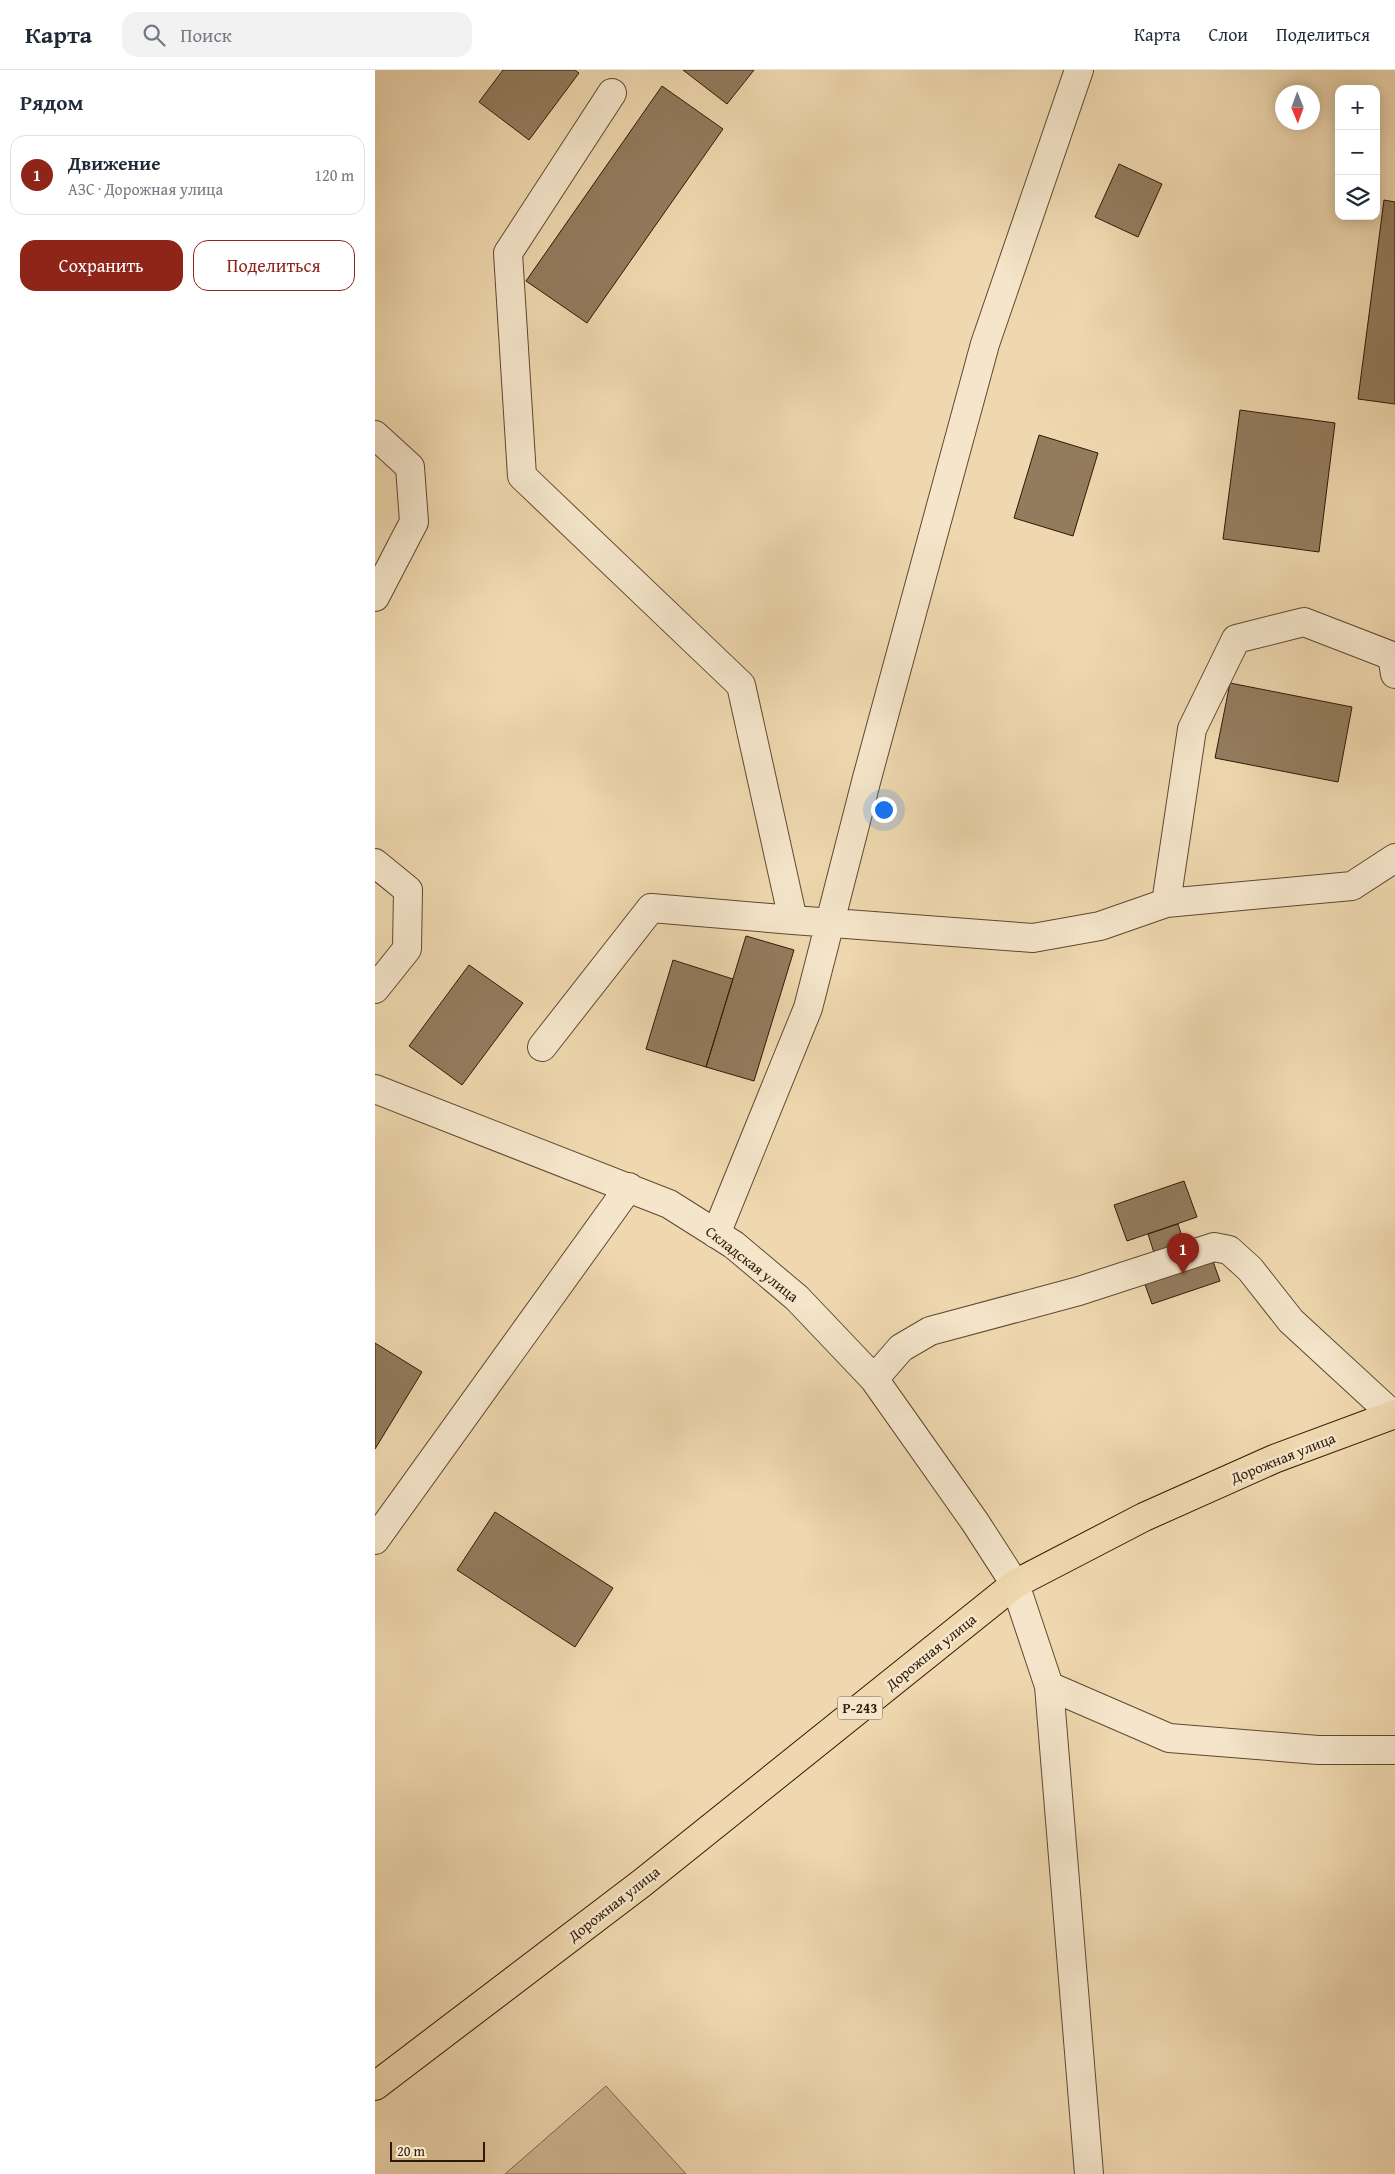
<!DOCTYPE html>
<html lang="ru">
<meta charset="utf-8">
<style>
:root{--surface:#fff;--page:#f2f2f3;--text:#1f2937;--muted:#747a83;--line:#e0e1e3;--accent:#8f2418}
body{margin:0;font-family:"Gentium Book Plus",serif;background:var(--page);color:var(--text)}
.controls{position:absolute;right:15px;top:15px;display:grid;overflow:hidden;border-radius:10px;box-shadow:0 2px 12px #0003}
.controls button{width:45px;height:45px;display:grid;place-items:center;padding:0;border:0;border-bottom:1px solid var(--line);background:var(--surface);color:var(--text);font:25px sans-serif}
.compass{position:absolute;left:900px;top:15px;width:45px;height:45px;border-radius:50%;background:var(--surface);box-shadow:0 2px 12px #0003;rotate:179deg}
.scale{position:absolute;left:15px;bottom:12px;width:95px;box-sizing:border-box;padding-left:5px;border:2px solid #2f1807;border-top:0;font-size:14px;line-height:18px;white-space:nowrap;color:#2f1807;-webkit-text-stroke:4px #f5e6cb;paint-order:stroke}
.you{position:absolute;left:508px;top:739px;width:18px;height:18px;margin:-12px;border:4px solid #fff;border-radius:50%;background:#1a73e8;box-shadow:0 0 0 8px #1a73e833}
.badge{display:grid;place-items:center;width:32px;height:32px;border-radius:50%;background:var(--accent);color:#fff;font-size:16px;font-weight:700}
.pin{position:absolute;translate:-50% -41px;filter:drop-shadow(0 1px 2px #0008)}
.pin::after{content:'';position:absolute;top:26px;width:18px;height:15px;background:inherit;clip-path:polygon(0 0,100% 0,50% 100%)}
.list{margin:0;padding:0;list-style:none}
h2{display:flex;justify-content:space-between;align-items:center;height:65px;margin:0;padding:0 20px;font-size:21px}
h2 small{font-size:16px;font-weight:400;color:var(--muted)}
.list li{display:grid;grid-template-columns:32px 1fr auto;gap:15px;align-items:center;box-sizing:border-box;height:80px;margin:0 10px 10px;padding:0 10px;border:1px solid var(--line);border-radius:15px}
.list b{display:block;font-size:19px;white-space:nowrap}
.list p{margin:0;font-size:16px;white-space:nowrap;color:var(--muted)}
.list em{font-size:16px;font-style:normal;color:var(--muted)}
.actions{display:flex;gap:10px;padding:15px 20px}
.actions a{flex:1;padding:11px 0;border:1px solid var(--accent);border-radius:15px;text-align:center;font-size:18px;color:var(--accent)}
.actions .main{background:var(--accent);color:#fff}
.icon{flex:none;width:28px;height:28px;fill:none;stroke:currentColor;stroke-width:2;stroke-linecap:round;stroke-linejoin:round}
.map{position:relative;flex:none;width:1020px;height:2104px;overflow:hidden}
header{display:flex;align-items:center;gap:30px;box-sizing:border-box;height:70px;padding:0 25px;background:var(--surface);border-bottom:1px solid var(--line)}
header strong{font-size:24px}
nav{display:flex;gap:28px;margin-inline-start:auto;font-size:18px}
.search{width:350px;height:45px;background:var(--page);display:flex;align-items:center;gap:12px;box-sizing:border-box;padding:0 18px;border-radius:15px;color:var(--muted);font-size:19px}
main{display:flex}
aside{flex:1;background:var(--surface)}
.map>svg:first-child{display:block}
.green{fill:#ceb792;stroke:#7e684c}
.building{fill:#937c5e;stroke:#2f1807}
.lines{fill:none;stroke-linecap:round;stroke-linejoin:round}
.minor-casing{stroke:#5f4831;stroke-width:30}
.highway-casing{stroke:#2f1807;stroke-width:30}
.minor{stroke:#f5e6cb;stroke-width:28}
.highway{stroke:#efd8af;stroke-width:28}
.labels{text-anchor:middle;stroke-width:5;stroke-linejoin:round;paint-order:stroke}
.shield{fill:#f5e6cb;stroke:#6a5642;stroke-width:1}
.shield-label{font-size:14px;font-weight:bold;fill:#2f1807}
.street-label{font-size:15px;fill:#2f1807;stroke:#f5e6cb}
</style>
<header>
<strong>Карта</strong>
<div class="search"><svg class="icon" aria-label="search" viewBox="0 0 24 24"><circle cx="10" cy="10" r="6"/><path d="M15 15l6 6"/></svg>Поиск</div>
<nav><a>Карта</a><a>Слои</a><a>Поделиться</a></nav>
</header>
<main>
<aside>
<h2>Рядом<small></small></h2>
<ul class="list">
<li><span class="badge">1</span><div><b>Движение</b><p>АЗС · Дорожная улица</p></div><em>120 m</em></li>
</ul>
<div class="actions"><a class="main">Сохранить</a><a>Поделиться</a></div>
</aside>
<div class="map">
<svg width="1020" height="2104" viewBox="0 0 1020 2104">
<rect width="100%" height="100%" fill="#efd8af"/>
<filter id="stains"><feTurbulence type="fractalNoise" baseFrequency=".004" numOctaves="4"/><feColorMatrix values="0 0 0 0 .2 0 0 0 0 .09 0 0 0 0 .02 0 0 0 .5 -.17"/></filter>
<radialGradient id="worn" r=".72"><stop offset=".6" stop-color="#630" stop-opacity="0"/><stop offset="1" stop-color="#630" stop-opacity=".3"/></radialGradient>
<path class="green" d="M231 2016 311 2104H130Z"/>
<path class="building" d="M128 0H200L204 3 154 70 104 32Z
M308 0H379L352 34Z
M287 16 348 59 212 253 151 211Z
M744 94 787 114 763 167 720 147Z
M1009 130 1020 132V334L983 329Z
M865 340 960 353 944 482 848 469Z
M664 365 723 383 698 466 639 448Z
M855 613 977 637 963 712 840 688Z
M371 866 419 880 379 1011 331 997Z
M298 890 358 909 331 997 271 979Z
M94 895 148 933 87 1015 34 976Z
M809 1111 822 1147 752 1171 739 1135Z
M803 1154 811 1179 831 1172 845 1211 777 1234 763 1195 781 1189 773 1164Z
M0 1273 47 1302 0 1379Z
M120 1442 238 1518 200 1577 82 1500Z"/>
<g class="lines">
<g class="minor-casing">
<path id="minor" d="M237 23 133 183 147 406 366 615 418 850 658 868 725 856 791 833 977 816 1020 788
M0 365 35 397 39 452 0 527
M0 793 33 820 32 879 0 919
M791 833 817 659 861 569 929 552 1017 586 1020 604
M167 977 276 838 418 850
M0 1019 294 1134 359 1175 422 1228 499 1309 600 1452 640 1514 674 1616 714 2104
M341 1164 433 938 492 708 610 274 704 0
M499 1309 526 1278 555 1261 704 1221 839 1177 854 1180 875 1199 916 1251 1018 1345
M0 1470 254 1117
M674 1616 794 1668 943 1680H1020"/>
</g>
<g class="highway-casing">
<path id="highway" d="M0 2016 267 1813 640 1514 769 1447 899 1389 1020 1344"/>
</g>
<use href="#minor" class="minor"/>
<use href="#highway" class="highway"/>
</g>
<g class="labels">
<rect class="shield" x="462.5" y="1626.5" width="45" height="23" rx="4"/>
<g class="shield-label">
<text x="485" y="1643">Р-243</text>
</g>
<g class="street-label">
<text transform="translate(377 1194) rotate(38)" y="5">Складская улица</text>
<text transform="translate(908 1388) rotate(-22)" y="5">Дорожная улица</text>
<text transform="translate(556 1582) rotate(-39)" y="5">Дорожная улица</text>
<text transform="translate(239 1834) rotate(-38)" y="5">Дорожная улица</text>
</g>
</g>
<rect width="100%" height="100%" filter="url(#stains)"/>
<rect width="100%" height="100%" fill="url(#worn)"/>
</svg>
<div class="controls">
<button>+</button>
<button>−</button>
<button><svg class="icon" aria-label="layers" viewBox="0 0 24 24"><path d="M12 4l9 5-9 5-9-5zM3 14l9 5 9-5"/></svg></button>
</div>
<svg class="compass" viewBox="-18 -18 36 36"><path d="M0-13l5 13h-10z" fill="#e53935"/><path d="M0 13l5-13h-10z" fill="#747a83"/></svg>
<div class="scale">20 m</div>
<div class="you"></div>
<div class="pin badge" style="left:808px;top:1204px">1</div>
</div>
</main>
